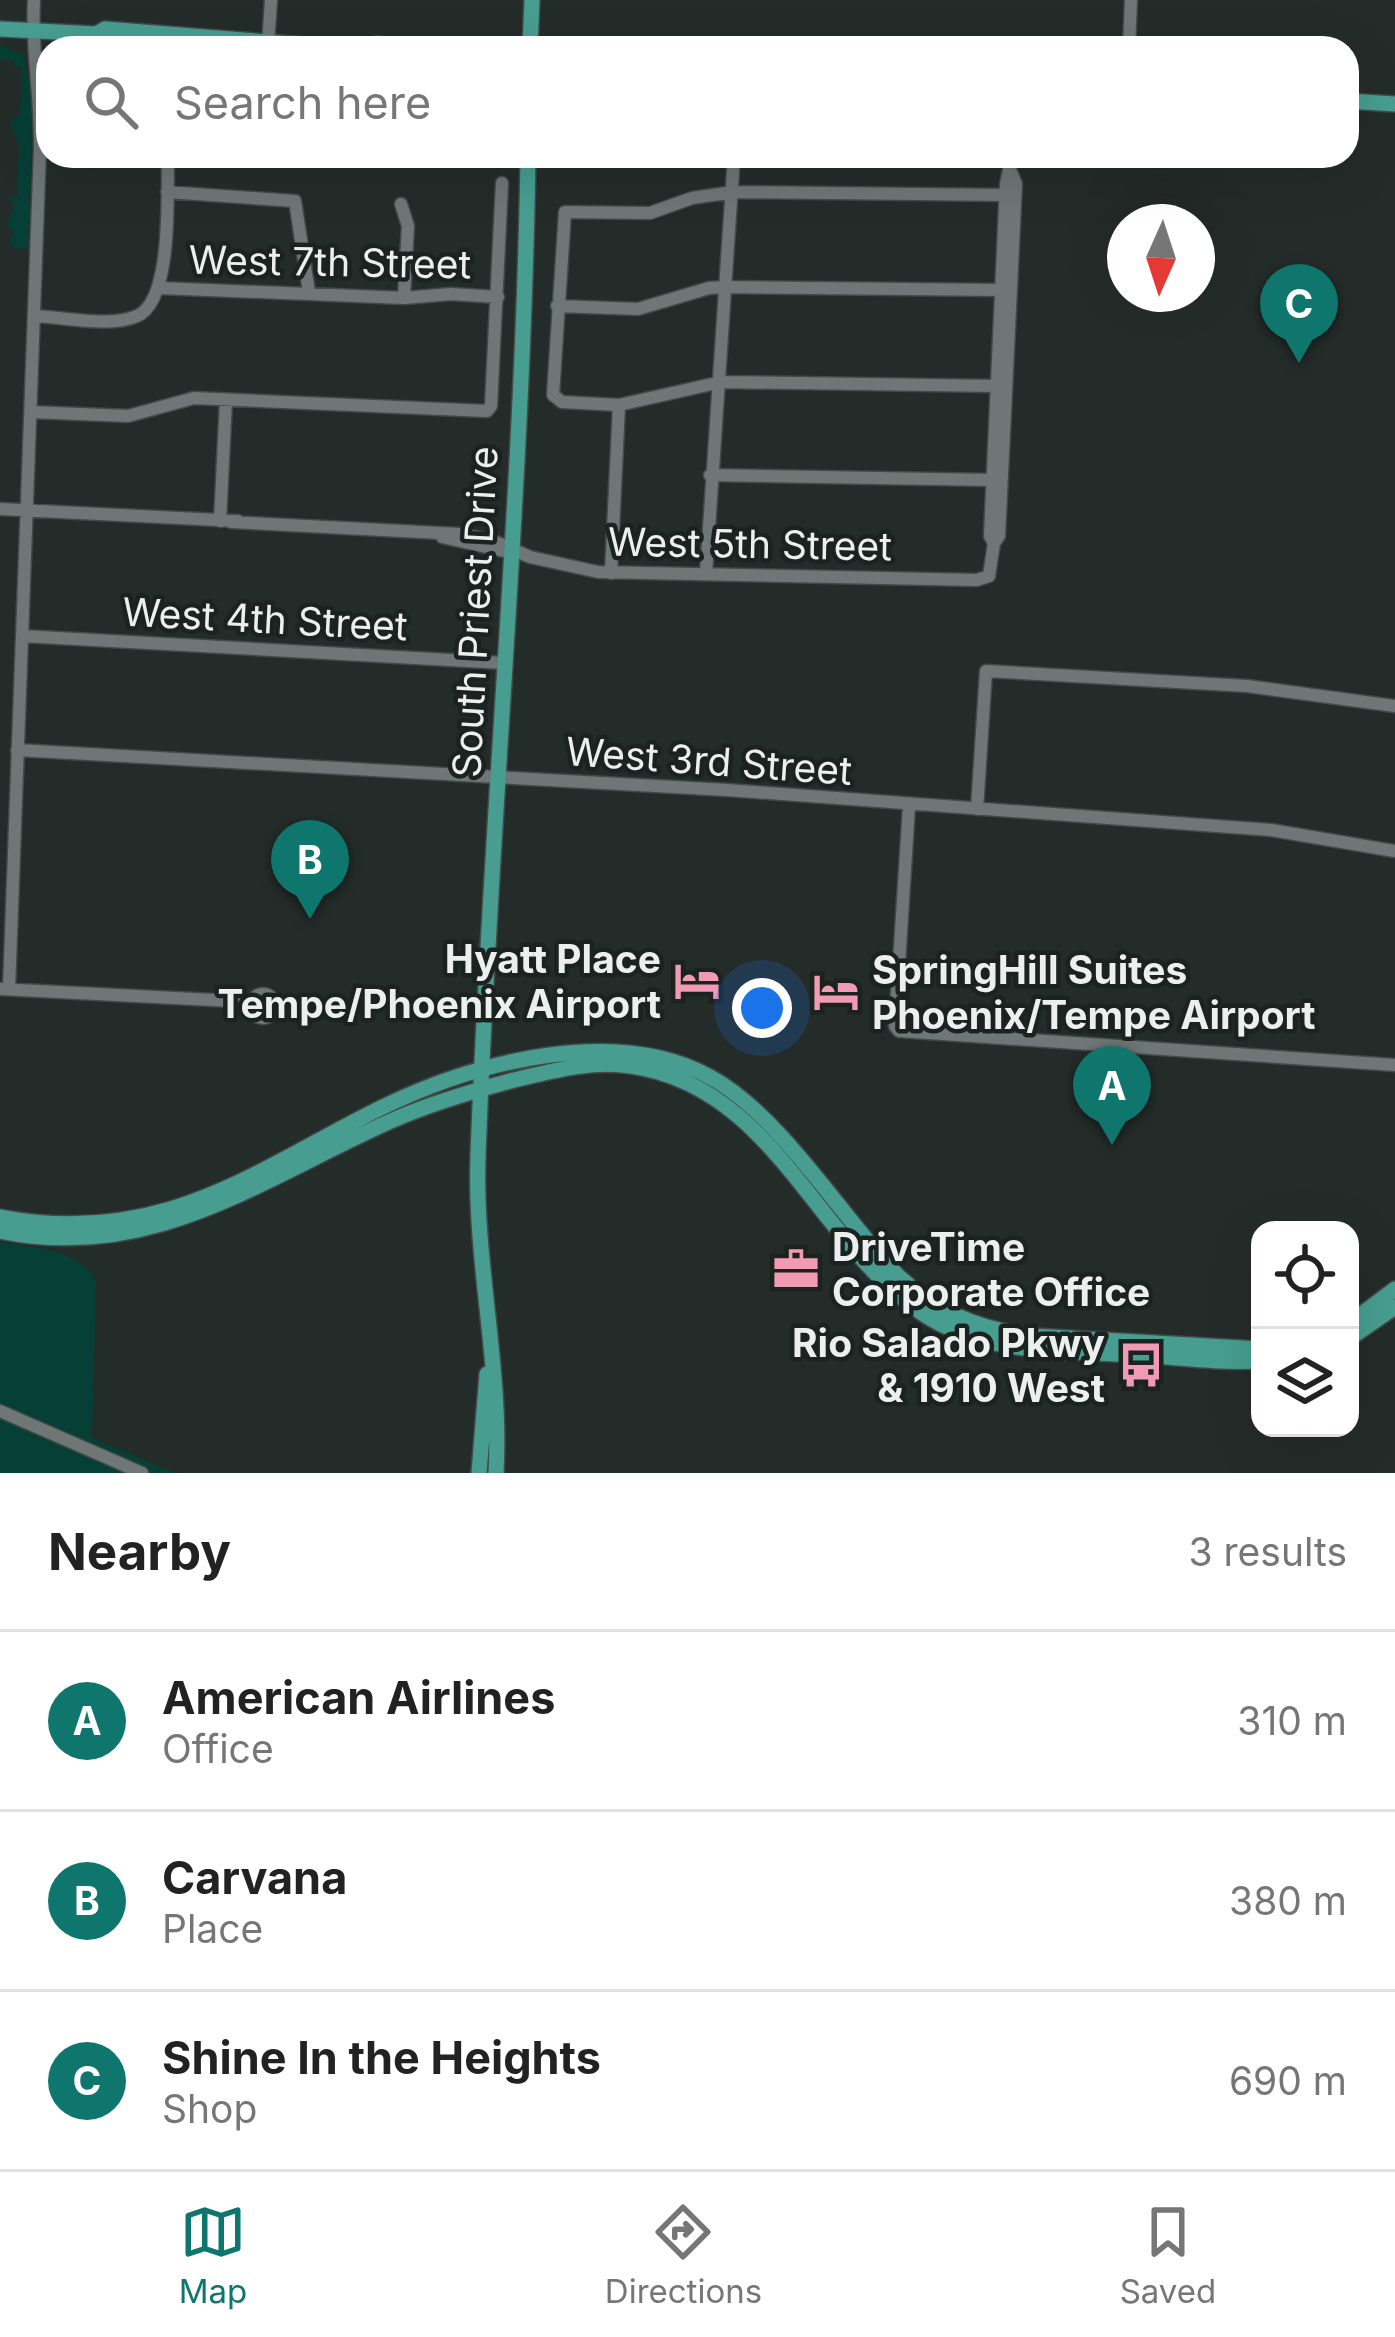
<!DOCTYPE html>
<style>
:root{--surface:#fff;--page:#f6f6f6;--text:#222;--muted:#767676;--line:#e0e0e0;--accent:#0f766e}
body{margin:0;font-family:Inter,sans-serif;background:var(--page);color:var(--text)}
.controls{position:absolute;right:36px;bottom:36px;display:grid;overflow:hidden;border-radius:24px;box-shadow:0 12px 48px #0002}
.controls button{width:108px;height:108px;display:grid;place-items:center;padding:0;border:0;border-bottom:3px solid var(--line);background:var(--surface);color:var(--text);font:60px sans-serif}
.compass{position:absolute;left:1107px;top:204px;width:108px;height:108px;border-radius:50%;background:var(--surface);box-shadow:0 12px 48px #0002;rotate:183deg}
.you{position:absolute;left:762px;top:1008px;width:42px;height:42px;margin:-30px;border:9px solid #fff;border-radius:50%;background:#1a73e8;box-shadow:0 0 0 18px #1a73e833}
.badge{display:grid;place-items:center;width:78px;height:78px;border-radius:50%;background:var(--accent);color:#fff;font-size:39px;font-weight:700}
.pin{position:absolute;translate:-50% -99px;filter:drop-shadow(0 3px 6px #0008)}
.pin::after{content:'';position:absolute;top:63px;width:42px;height:36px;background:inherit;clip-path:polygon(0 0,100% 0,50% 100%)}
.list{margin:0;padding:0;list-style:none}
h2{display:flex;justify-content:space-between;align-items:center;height:156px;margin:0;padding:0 48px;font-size:51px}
h2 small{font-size:39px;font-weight:400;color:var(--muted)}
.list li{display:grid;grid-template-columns:78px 1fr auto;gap:36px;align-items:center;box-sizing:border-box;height:180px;padding:0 48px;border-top:3px solid var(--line)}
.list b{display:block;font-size:45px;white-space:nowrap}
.list p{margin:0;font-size:39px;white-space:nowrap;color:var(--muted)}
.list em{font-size:39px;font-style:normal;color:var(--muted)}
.icon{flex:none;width:66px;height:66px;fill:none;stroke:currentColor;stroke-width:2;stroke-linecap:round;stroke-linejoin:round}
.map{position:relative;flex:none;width:1395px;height:1473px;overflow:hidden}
.search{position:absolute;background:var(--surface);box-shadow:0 12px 48px #0002;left:36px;right:36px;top:36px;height:132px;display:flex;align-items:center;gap:30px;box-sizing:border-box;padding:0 42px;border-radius:36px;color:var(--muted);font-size:45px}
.sheet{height:696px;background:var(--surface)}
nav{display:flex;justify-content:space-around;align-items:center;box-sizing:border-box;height:168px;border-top:3px solid var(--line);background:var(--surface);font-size:33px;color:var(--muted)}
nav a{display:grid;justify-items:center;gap:6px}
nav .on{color:var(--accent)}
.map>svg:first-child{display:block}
.green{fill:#063f36}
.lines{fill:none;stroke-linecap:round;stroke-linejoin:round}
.minor-casing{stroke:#424948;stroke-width:15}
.major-casing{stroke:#424948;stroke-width:18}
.minor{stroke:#6e7775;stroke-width:12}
.major{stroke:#479e90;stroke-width:15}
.labels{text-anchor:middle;stroke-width:9;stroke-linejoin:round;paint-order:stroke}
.street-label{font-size:39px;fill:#ebf0ef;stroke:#1b2220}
.poi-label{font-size:39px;font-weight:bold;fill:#ebf0ef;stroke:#1b2220;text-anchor:end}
</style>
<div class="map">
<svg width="1395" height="1473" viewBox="0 0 1395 1473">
<rect width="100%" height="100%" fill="#242c2a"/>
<path class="green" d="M0 46 23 54 33 104 28 249 13 248 10 242 14 231 7 226 15 204 9 198 17 197 19 145 10 122 20 116 22 67 14 66V60L0 59Z
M0 1242C32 1248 80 1248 96 1281L92 1438 175 1473H0Z"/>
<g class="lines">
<g class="minor-casing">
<path id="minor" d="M268 44 271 0
M1129 48 1131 0
M167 192 295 201 309 292
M401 204 408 226 404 298
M160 288 404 298 451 294 498 297
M557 306 638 309 709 288 726 287 1001 290 1006 277
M34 316C64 317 109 328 137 316 173 301 167 192 168 156
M1001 373 996 386 721 382 619 405 562 402 553 395 565 212 650 213 692 198 733 192 1005 195
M31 412 128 416 194 398 487 411 491 406 502 183
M710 475 992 480 994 476
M0 509 238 521
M220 521 226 400
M231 522 459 534 491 540 530 557 598 572 977 580 989 576 994 543 999 536 1016 184 1011 172
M442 537 504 551
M994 543 990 536 1006 184 1012 156
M611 573 619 405
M706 573 734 156
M22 636 504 663
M17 750 727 790 1271 830 1395 851
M909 806 895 1026 899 1031 1395 1065
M977 809 986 671 1247 686 1395 706
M0 989 252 1002
M9 989 40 149C41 98 31 50 34 0
M251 1006a12 12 0 1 1 24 0a12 12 0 1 1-24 0Z
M0 1411 142 1473"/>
</g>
<g class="major-casing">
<path id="major" d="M0 29 96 34 105 29 342 48
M96 34 107 41 212 47 228 42
M367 48 377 44 403 48
M530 48 532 0
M1347 101 1395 104
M0 1217C58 1228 114 1226 171 1209 247 1186 314 1140 385 1106 476 1062 616 1025 710 1077 780 1115 841 1216 897 1275 936 1312 980 1330 1033 1336L1260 1349
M0 1231C152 1263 262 1178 393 1120 432 1103 473 1091 514 1080 552 1071 591 1060 631 1066 773 1086 815 1240 922 1313 986 1356 1068 1351 1142 1355 1181 1358 1221 1363 1260 1361
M1350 1323 1395 1289
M1350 1338 1395 1307
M479 1473 487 1374
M496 1473C502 1367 474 1262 478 1156 490 822 523 490 528 156"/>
</g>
<use href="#minor" class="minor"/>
<use href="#major" class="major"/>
</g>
<defs>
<g id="hotel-bare" transform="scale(3.6)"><path d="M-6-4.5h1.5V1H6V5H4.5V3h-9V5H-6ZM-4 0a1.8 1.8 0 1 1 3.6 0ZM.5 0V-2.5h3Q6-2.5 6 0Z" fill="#f09ab5" stroke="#1b2220" stroke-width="2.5" paint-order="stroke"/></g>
<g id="office-bare" transform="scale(3.6)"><path d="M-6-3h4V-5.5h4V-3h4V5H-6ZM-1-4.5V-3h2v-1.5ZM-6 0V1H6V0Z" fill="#f09ab5" stroke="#1b2220" stroke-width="2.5" paint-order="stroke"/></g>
<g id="bus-bare" transform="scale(3.6)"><path d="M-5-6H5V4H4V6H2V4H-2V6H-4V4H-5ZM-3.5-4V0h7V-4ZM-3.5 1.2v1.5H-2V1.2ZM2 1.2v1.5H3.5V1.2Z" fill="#f09ab5" stroke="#1b2220" stroke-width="2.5" paint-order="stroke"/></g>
</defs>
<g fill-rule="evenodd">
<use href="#hotel-bare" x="697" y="981"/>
<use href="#hotel-bare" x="836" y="992"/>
<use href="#office-bare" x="796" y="1269"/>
<use href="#bus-bare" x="1141" y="1365"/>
</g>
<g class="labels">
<g class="street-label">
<text transform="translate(330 262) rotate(1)" y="14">West 7th Street</text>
<text transform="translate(750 544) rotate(1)" y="14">West 5th Street</text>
<text transform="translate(475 612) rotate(-87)" y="14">South Priest Drive</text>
<text transform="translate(265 619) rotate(3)" y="14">West 4th Street</text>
<text transform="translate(709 761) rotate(4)" y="14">West 3rd Street</text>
</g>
<g class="poi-label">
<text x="661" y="973">Hyatt Place<tspan x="661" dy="45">Tempe/Phoenix Airport</tspan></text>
<text x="872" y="984" text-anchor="start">SpringHill Suites<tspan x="872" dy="45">Phoenix/Tempe Airport</tspan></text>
<text x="832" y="1261" text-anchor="start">DriveTime<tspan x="832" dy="45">Corporate Office</tspan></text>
<text x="1105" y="1357">Rio Salado Pkwy<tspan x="1105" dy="45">&amp; 1910 West</tspan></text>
</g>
</g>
</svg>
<div class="controls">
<button><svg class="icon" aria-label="locate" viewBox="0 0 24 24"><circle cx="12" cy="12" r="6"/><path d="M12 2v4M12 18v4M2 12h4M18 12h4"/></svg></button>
<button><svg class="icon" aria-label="layers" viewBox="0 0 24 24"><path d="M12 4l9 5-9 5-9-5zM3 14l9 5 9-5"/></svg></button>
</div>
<svg class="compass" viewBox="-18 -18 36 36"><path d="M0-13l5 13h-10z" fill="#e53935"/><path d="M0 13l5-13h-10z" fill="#767676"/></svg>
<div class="you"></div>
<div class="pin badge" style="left:1112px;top:1145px">A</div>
<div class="pin badge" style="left:310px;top:919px">B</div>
<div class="pin badge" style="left:1299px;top:363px">C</div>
<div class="search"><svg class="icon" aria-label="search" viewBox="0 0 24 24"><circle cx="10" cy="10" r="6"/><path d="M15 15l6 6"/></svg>Search here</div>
</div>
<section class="sheet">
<h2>Nearby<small>3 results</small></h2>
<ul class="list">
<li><span class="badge">A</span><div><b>American Airlines</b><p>Office</p></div><em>310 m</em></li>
<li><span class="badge">B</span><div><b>Carvana</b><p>Place</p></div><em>380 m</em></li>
<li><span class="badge">C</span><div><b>Shine In the Heights</b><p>Shop</p></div><em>690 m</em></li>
</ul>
</section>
<nav>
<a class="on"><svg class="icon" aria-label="map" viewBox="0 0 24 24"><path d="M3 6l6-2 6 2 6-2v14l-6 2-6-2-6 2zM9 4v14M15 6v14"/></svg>Map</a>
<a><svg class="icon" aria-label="directions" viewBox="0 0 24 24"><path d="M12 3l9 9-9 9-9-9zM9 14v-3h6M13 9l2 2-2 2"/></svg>Directions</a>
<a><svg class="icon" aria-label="saved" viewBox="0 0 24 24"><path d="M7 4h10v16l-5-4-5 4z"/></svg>Saved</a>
</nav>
